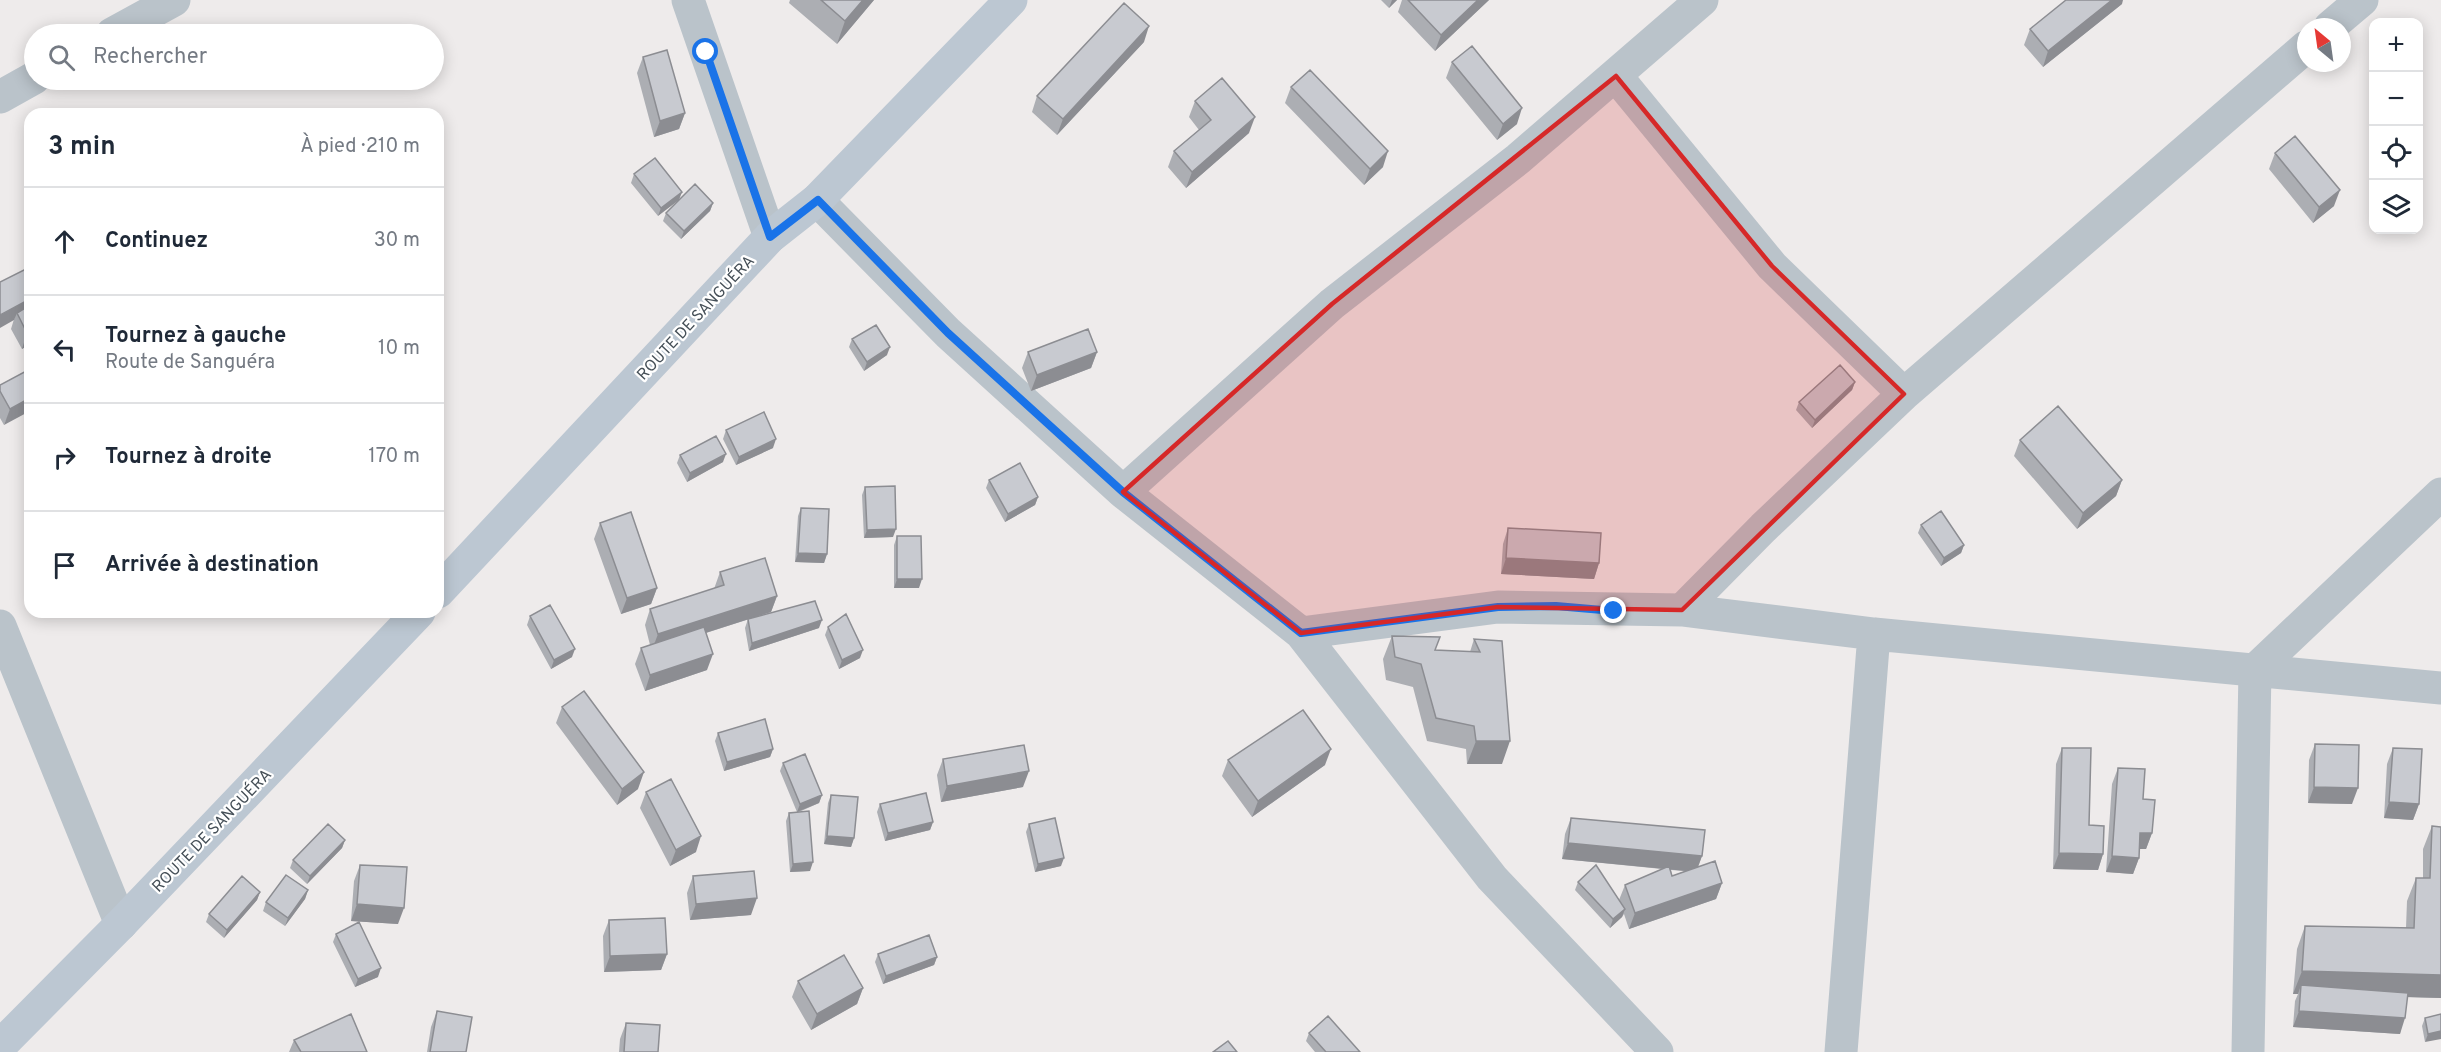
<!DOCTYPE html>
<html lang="fr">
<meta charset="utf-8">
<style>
:root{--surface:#fff;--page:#f2f2f3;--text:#1f2937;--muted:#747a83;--line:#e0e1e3}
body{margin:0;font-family:Overpass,sans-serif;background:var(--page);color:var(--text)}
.controls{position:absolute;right:18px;top:18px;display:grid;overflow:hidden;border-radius:12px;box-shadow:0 3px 15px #0003}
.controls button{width:54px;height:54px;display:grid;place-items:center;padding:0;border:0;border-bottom:2px solid var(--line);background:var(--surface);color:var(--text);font:30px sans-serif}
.compass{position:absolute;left:2297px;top:18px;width:54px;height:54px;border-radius:50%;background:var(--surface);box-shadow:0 3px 15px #0003;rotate:331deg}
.stop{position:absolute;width:18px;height:18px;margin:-14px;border:4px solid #1a73e8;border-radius:50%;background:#fff}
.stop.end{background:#1a73e8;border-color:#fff;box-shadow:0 2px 6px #0008}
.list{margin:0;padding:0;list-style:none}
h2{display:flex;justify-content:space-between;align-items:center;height:78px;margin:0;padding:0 24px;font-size:26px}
h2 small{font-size:20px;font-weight:400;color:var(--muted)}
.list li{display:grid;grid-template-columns:39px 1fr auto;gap:18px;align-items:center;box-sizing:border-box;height:108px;padding:0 24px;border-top:2px solid var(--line)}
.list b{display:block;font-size:22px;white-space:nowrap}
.list p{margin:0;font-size:20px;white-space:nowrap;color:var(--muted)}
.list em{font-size:20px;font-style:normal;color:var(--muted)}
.icon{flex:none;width:33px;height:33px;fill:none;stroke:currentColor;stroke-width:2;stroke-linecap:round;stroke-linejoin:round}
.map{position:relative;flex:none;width:2441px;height:1052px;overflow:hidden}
.search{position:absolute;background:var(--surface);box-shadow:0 3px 15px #0003;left:24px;top:24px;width:420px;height:66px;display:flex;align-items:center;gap:15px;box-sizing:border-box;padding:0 21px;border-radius:33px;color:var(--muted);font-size:22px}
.panel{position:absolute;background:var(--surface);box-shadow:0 3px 15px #0003;left:24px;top:108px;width:420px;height:510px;border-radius:18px}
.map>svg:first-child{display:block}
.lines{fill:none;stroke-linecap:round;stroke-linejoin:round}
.street{stroke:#bac3ca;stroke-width:33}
.secondary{stroke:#bcc7d2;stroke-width:33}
.wall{fill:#acaeb3;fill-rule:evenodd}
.shaded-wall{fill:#8c8d92}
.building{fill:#c8cad0;stroke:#8c8d92;stroke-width:1.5}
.route{stroke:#1a73e8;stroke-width:8}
.marked{fill:#d62828;fill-opacity:0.2;stroke:#d62828;stroke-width:4.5;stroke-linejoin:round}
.labels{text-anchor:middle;stroke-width:4.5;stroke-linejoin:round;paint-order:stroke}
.street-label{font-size:16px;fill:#454f57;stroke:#fff}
</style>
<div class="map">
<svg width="2441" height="1052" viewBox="0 0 2441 1052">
<rect width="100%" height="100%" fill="#eeebeb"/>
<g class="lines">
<path class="street" d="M688 0 770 237
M2330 27 2362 0
M112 34 174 0
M1616 76 1772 266 1904 394
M0 97 34 78
M817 200 948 333 1123 492 1301 633 1492 878 1657 1052
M1123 492 1332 304 1518 159 1702 0
M1682 610 1763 528 1904 394 2306 47
M0 626 121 924
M1301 633 1498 607 1682 610 1874 634 2441 688
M1841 1052 1874 634
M2248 1052 2255 670 2441 494"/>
<path class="secondary" d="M438 592 770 237 817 200 1011 0
M0 1046 121 924 419 612"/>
</g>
<path class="wall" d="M790 0H874L837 44 789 3Z
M1381 0H1397L1389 8Z
M1402 0H1489L1435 51 1398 12Z
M2122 4 2043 67 2024 45 2030 29Z
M1144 42 1057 135 1032 112 1037 96Z
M643 57 685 113 679 129 654 137 637 73Z
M1452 62 1517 124 1497 140 1446 78Z
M1291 87 1383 167 1364 185 1285 103Z
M1195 101 1249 133 1186 188 1168 167 1174 151 1199 130 1189 117Z
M2275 153 2334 206 2313 223 2269 169Z
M634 174 682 192 658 216 631 183Z
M713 203 710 211 681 239 663 221 666 213Z
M30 267V344L22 349 11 329Z
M852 339 887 355 864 371 849 347Z
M1028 352H1097L1091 368 1031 391 1022 368Z
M30 369 4 425 0 418V385Z
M1855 382 1852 390 1812 428 1796 410 1799 402Z
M726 430 773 448 736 465 723 439Z
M2020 440 2122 480 2116 496 2077 529 2014 456Z
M680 455 723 462 687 482 677 463Z
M989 480 1038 497 1035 505 1005 522 986 488Z
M865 487 893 537 864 538 862 495Z
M801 508 827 554 824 563 795 562 798 516Z
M600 523 657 588 651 604 621 614 594 539Z
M1921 525 1964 545 1961 553 1941 566 1918 533Z
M1508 528 1599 563 1594 579 1501 574 1503 544Z
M897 536 919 588H894V545Z
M720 572 777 596 771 612 706 633 707 670 645 691 635 664 641 648 650 645 645 625 650 609 714 589Z
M530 616 572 657 551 669 527 625Z
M748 619 819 628 749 651 745 628Z
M828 627 860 658 839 669 825 635Z
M1392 636 1435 650 1470 652 1474 639 1502 641V764H1467L1466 749 1427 741 1413 687 1386 680 1383 659Z
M562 707 638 789 617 805 556 723Z
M718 733 773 749 770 757 724 771 715 741Z
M2315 744 2352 804 2308 803 2309 760Z
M2062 748 2089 825 2103 854 2098 870 2053 869 2056 764Z
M2393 748 2419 804 2413 820 2384 818 2387 764Z
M943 759 1023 787 941 802 937 775Z
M1228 760 1325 765 1252 817 1222 776Z
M783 763 822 795 819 803 799 812 810 871 790 872 786 821 789 813 797 812 780 771Z
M2118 768 2143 799 2152 833 2146 849H2139V858L2133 874 2106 872 2112 784Z
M646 792 696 852 670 866 640 808Z
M831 795 854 838 851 847 824 844 828 803Z
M880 804 933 822 930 830 885 841 877 812Z
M1571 818 1702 856 1698 867 1722 883 1716 899 1629 929 1624 914 1622 917 1610 928 1575 890 1578 882 1619 900 1625 885 1662 869 1562 859 1565 834ZM1671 870 1685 871 1672 876Z
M1029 824 1061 866 1035 872 1026 832Z
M2432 826 2441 827V998L2407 997 2400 1034 2293 1027 2295 1001 2298 994H2293L2297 949 2305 926 2406 928 2407 901 2416 878H2423V849Z
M345 840 342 848 307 884 290 868 293 860Z
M360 865 398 924 351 921 354 881Z
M693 876 751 915 690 920 687 893Z
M308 890 305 899 285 926 263 911 266 902Z
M260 892 257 900 224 938 206 922 209 914Z
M609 920 667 954 661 970 604 972 603 936Z
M336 934 378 977 355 987 333 942Z
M878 954 937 957 934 965 883 984 875 962Z
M798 981 863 988 857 1004 811 1030 792 997Z
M437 1011 466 1052H427L431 1027Z
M2441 1014 2425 1042 2422 1026 2425 1018Z
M626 1023 658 1052H619L620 1039Z
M1309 1033 1360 1052H1315L1306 1041Z
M294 1040 367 1052H289Z"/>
<path class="shaded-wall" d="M863 0H874L837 44 845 21Z
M1392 0H1397L1389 8Z
M1478 0H1489L1435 51 1441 35Z
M2112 0H2123L2122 4 2043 67 2048 51Z
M1149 26 1144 42 1057 135 1063 119Z
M1522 108 1517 124 1497 140 1503 124Z
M685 113 679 129 654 137 660 121Z
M1255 117 1249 133 1186 188 1192 172Z
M1388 151 1383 167 1364 185 1370 169Z
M2340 190 2334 206 2313 223 2319 207Z
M682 192 679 200 658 216 661 208Z
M713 203 710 211 681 239 684 231Z
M30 299V312L17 313 14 320 0 328V315Z
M30 331V344L22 349 27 333Z
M890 347 887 355 864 371 867 362Z
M1097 352 1091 368 1031 391 1037 375Z
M1855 382 1852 390 1812 428 1815 420Z
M30 398V411L4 425 10 409Z
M776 439 773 448 736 465 739 457Z
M726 454 723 462 687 482 690 473Z
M2122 480 2116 496 2077 529 2083 513Z
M1038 497 1035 505 1005 522 1008 514Z
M896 529 893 537 864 538 867 530Z
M1964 545 1961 553 1941 566 1944 558Z
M798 553 827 554 824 563 795 562Z
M1506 558 1599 563 1594 579 1501 574Z
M897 579H922L919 588H894Z
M657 588 651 604 621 614 627 598Z
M777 596 771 612 652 650 658 634Z
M822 620 819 628 749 651 752 643Z
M575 649 572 657 551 669 554 660Z
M863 650 860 658 839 669 842 660Z
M713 654 707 670 645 691 650 675Z
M1476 741H1510L1502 764H1467Z
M773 749 770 757 724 771 727 762Z
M1331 749 1325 765 1252 817 1258 801Z
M1029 771 1023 787 941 802 947 786Z
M644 772 638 789 617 805 622 789Z
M2314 787 2358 788 2352 804 2308 803Z
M822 795 819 803 797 812 800 804Z
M2389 802 2419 804 2413 820 2384 818Z
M933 822 930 830 885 841 888 833Z
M2140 833H2152L2146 849H2134Z
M701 836 696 852 670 866 676 850Z
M827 836 854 838 851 847 824 844Z
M345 840 342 848 307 884 310 876Z
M1568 843 1702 856 1696 872 1562 859Z
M2059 853 2103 854 2098 870 2053 869Z
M2112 856 2139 858 2133 874 2106 872Z
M1064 858 1061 866 1035 872 1038 864Z
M813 862 810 871 790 872 793 864Z
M1722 883 1716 899 1629 929 1635 913Z
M308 890 305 899 285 926 288 918Z
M260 892 257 900 224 938 227 930Z
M757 898 751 915 690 920 696 904Z
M357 904 404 908 398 924 351 921Z
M1625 909 1622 917 1610 928 1613 919Z
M667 954 661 970 604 972 610 956Z
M937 957 934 965 883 984 886 976Z
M381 968 378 977 355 987 358 979Z
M2302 971 2441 975V998L2300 994 2301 985 2298 994H2293Z
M863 988 857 1004 811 1030 817 1014Z
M2299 1011 2405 1018 2400 1034 2293 1027Z
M2441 1031V1039L2425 1042 2428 1034Z"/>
<path class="building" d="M821 0H863L845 21Z
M1408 0H1478L1441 35Z
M2066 0H2112L2048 51 2030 29Z
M1124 3 1149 26 1063 119 1037 96Z
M1472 46 1522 108 1503 124 1452 62Z
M667 50 685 113 660 121 643 57Z
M1310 70 1388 151 1370 169 1291 87Z
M1222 78 1255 117 1192 172 1174 151 1211 120 1195 101Z
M2295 136 2340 190 2319 207 2275 153Z
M655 158 682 192 661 208 634 174Z
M695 184 713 203 684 231 666 213Z
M30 267V299L0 315V282Z
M30 305V331L27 333 17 313Z
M876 325 890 347 867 362 852 339Z
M1088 329 1097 352 1037 375 1028 352Z
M1840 365 1855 382 1815 420 1799 402Z
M30 369V398L10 409 0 391V385Z
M2058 406 2122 480 2083 513 2020 440Z
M764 412 776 439 739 457 726 430Z
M716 436 726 454 690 473 680 455Z
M1020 463 1038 497 1008 514 989 480Z
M895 486 896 529 867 530 865 487Z
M801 508 829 509 827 554 798 553Z
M1941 511 1964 545 1944 558 1921 525Z
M631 512 657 588 627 598 600 523Z
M1508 528 1601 533 1599 563 1506 558Z
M897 536H921L922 579H897Z
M765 558 777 596 658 634 650 609 724 585 720 572Z
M815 601 822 620 752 643 748 619Z
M550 605 575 649 554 660 530 616Z
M846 614 863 650 842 660 828 627Z
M704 627 713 654 650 675 641 648Z
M1392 636 1440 637 1435 650 1480 652 1474 639 1502 641 1510 741H1476L1474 726 1436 718 1421 664 1395 657Z
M584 691 644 772 622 789 562 707Z
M1303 710 1331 749 1258 801 1228 760Z
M765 719 773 749 727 762 718 733Z
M2315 744 2359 745 2358 788 2314 787Z
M1024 745 1029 771 947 786 943 759Z
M2062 748H2091L2089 825 2104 826 2103 854 2059 853Z
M2393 748 2422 749 2419 804 2389 802Z
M805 754 822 795 800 804 783 763Z
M2118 768 2145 769 2143 799 2155 800 2152 833H2140L2139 858 2112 856Z
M671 779 701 836 676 850 646 792Z
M926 793 933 822 888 833 880 804Z
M831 795 858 797 854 838 827 836Z
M809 811 813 862 793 864 789 813Z
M1055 818 1064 858 1038 864 1029 824Z
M1571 818 1705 830 1702 856 1568 843Z
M328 824 345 840 310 876 293 860Z
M2432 826 2441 827V975L2302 971 2305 926 2414 928 2416 878H2430Z
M1715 861 1722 883 1635 913 1625 885 1669 866 1672 876Z
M360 865 407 867 404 908 357 904Z
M1596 865 1625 909 1613 919 1578 882Z
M754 871 757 898 696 904 693 876Z
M286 875 308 890 288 918 266 902Z
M242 876 260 892 227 930 209 914Z
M665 918 667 954 610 956 609 920Z
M359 922 381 968 358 979 336 934Z
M929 935 937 957 886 976 878 954Z
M844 955 863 988 817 1014 798 981Z
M2301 985 2408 993 2405 1018 2299 1011Z
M437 1011 472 1017 466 1052H430Z
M351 1014 367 1052H301L294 1040Z
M2441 1014V1031L2428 1034 2425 1018Z
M1328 1016 1360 1052H1326L1309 1033Z
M626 1023 660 1025 658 1052H624Z
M1228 1041 1237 1052H1213Z"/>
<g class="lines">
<path class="route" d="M706 52 770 237 818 200 948 333 1123 492 1301 633 1498 607 1556 606 1614 611"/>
</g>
<path class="marked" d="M1616 76 1772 266 1904 394 1682 610 1498 607 1301 633 1123 492 1332 304Z"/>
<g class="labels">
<g class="street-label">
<text transform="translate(695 317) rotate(-47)" y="6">ROUTE DE SANGUÉRA</text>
<text transform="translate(211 830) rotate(-46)" y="6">ROUTE DE SANGUÉRA</text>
</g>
</g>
</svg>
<div class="controls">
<button>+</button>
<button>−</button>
<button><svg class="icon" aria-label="locate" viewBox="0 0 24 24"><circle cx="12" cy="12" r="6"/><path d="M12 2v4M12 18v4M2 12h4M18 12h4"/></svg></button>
<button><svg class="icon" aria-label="layers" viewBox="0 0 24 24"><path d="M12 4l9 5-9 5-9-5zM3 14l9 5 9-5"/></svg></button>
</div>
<svg class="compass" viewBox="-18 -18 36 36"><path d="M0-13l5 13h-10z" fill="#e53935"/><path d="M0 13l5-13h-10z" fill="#747a83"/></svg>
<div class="stop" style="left:706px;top:52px"></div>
<div class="stop end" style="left:1614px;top:611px"></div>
<div class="search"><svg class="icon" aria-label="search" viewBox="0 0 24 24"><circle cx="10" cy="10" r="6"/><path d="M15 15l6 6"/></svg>Rechercher</div>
<section class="panel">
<h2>3 min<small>À pied · 210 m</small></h2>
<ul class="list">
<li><svg class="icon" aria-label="ahead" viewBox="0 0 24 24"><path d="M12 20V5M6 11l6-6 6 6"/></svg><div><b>Continuez</b></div><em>30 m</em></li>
<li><svg class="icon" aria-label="left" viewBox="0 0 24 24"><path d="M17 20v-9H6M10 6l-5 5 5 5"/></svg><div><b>Tournez à gauche</b><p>Route de Sanguéra</p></div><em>10 m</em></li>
<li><svg class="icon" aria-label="right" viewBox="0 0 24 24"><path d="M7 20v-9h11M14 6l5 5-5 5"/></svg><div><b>Tournez à droite</b></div><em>170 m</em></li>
<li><svg class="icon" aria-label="arrive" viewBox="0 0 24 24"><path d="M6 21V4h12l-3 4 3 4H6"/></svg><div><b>Arrivée à destination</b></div></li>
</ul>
</section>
</div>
